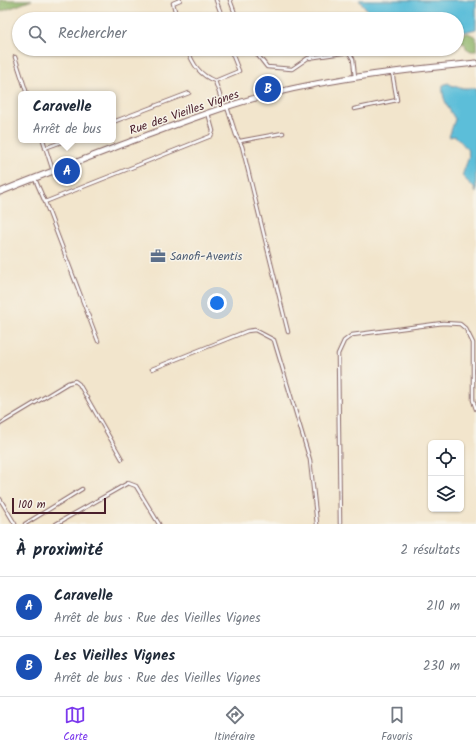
<!DOCTYPE html>
<html lang="fr">
<meta charset="utf-8">
<style>
:root{--surface:#fff;--page:#f2f2f3;--text:#1f2937;--muted:#747a83;--line:#e0e1e3;--accent:#7c3aed}
body{margin:0;font-family:Kalam,sans-serif;background:var(--page);color:var(--text)}
.controls{position:absolute;right:12px;bottom:12px;display:grid;overflow:hidden;border-radius:6px;box-shadow:0 1px 3px #0004}
.controls button{width:36px;height:36px;display:grid;place-items:center;padding:0;border:0;border-bottom:1px solid var(--line);background:var(--surface);color:var(--text);font:20px sans-serif}
.scale{position:absolute;left:12px;bottom:10px;width:94px;box-sizing:border-box;padding-left:4px;border:2px solid #4a1f2b;border-top:0;font-size:11px;line-height:14px;white-space:nowrap;color:#4a1f2b;-webkit-text-stroke:3px #f7f3e8;paint-order:stroke}
.you{position:absolute;left:217px;top:303px;width:14px;height:14px;margin:-10px;border:3px solid #fff;border-radius:50%;background:#1a73e8;box-shadow:0 0 0 6px #1a73e833}
.badge{display:grid;place-items:center;width:26px;height:26px;border-radius:50%;background:var(--accent);color:#fff;font-size:13px;font-weight:700}
.pin{position:absolute;translate:-50% -50%;border:2px solid #fff;box-shadow:0 1px 4px #0006}
.popup{position:absolute;left:18px;top:91px;width:98px;height:52px;box-sizing:border-box;display:grid;place-content:center;border-radius:6px;background:var(--surface);filter:drop-shadow(0 1px 3px #0005);font-size:13px;white-space:nowrap;color:var(--muted)}
.popup b{font-size:15px;color:var(--text)}
.popup::after{content:'';position:absolute;left:50%;top:100%;margin-left:-8px;border:8px solid transparent;border-top-color:var(--surface)}
.list{margin:0;padding:0;list-style:none}
h2{display:flex;justify-content:space-between;align-items:center;height:52px;margin:0;padding:0 16px;font-size:17px}
h2 small{font-size:13px;font-weight:400;color:var(--muted)}
.list li{display:grid;grid-template-columns:26px 1fr auto;gap:12px;align-items:center;box-sizing:border-box;height:60px;padding:0 16px;border-top:1px solid var(--line)}
.list b{display:block;font-size:15px;white-space:nowrap}
.list p{margin:0;font-size:13px;white-space:nowrap;color:var(--muted)}
.list em{font-size:13px;font-style:normal;color:var(--muted)}
.icon{flex:none;width:22px;height:22px;fill:none;stroke:currentColor;stroke-width:2;stroke-linecap:round;stroke-linejoin:round}
.map{position:relative;flex:none;width:476px;height:524px;overflow:hidden}
.search{position:absolute;background:var(--surface);box-shadow:0 1px 3px #0004;left:12px;right:12px;top:12px;height:44px;display:flex;align-items:center;gap:10px;box-sizing:border-box;padding:0 14px;border-radius:22px;color:var(--muted);font-size:15px}
.sheet{height:172px;background:var(--surface)}
nav{display:flex;justify-content:space-around;align-items:center;box-sizing:border-box;height:56px;border-top:1px solid var(--line);background:var(--surface);font-size:11px;color:var(--muted)}
nav a{display:grid;justify-items:center;gap:2px}
nav .on{color:var(--accent)}
.map>svg:first-child{display:block}
.forest{fill:#90b66c;stroke:#6d6a4c}
.water{fill:#5bbed9;stroke:#526e82}
.lines{fill:none;stroke-linecap:round;stroke-linejoin:round}
.lane-casing{stroke:#856463;stroke-width:4.5}
.street-casing{stroke:#856463;stroke-width:7}
.lane{stroke:#fff;stroke-width:2.5}
.street{stroke:#fff;stroke-width:5}
.labels{text-anchor:middle;stroke-width:3;stroke-linejoin:round;paint-order:stroke}
.street-label{font-size:12px;fill:#4a1f2b;stroke:#f7f3e8}
.service-label{font-size:12px;fill:#4e5e75;stroke:#f7f3e8;text-anchor:start}
</style>
<div class="map">
<svg width="476" height="524" viewBox="0 0 476 524">
<rect width="100%" height="100%" fill="#f7f3e8"/>
<filter id="ink" filterUnits="userSpaceOnUse"><feTurbulence type="fractalNoise" baseFrequency=".025" numOctaves="2"/><feDisplacementMap in="SourceGraphic" scale="8" xChannelSelector="R" yChannelSelector="G"/><feConvolveMatrix kernelMatrix="1 2 1 2 8 2 1 2 1" color-interpolation-filters="sRGB"/></filter>
<filter id="wash" filterUnits="userSpaceOnUse"><feTurbulence type="fractalNoise" baseFrequency=".012" numOctaves="4" result="noise"/><feDisplacementMap in="SourceGraphic" scale="16" xChannelSelector="R" yChannelSelector="G"/><feGaussianBlur stdDeviation="0.9" result="paint"/><feColorMatrix in="noise" values="0 0 0 0 0 0 0 0 0 0 0 0 0 0 0 0 0 1.4 0 .05"/><feComposite in="paint" operator="in"/></filter>
<g filter="url(#wash)">
<rect width="100%" height="100%" fill="#f2e5cc"/>
<path class="forest" d="M0 0H32L0 12Z
M468 33 476 37V51H471L466 48 465 44 462 43 457 39 458 35H462Z"/>
<path class="water" d="M359 0H476V29L464 32H457V19H375Z
M448 83C456 89 466 88 476 88V193L474 188 462 176C470 152 474 155 455 136L449 137 455 119C448 108 441 97 443 85Z"/>
</g>
<g filter="url(#ink)">
<g class="lines">
<g class="lane-casing">
<path id="lane" d="M216 0 223 19
M230 0 237 19
M177 19 173 3 180 0
M187 49C193 64 199 75 215 81L239 71 231 51V49
M253 49 267 67 292 69 308 58 349 52
M347 49 353 59 355 77
M15 57 27 94
M311 58 312 49
M215 81 224 107
M227 107 236 135 242 146 288 332
M354 109 397 100 392 72
M113 122 189 93
M43 140 53 171
M240 141 283 133
M45 148 67 140
M35 179 45 202 98 341
M45 202 211 136 213 131 208 113
M152 369 247 331 255 330 274 340 310 460 317 524
M0 424 68 383 75 381 79 384 122 459
M0 499 15 524
M25 524 82 489
M56 524 128 483 136 486 159 524
M340 524 338 354 344 341 352 335 443 323 460 324 466 329 473 343V400L476 409"/>
</g>
<g class="street-casing">
<path id="street" d="M0 192C41 175 83 160 124 144 172 126 220 107 270 94 338 77 406 70 476 63"/>
</g>
<use href="#lane" class="lane"/>
<use href="#street" class="street"/>
</g>
</g>
<defs>
<g id="office-bare" transform="scale(1.2)"><path d="M-6-3h4V-5.5h4V-3h4V5H-6ZM-1-4.5V-3h2v-1.5ZM-6 0V1H6V0Z" fill="#5c6f8a" stroke="#f7f3e8" stroke-width="2.5" paint-order="stroke"/></g>
</defs>
<g fill-rule="evenodd">
<use href="#office-bare" x="158" y="256"/>
</g>
<g class="labels">
<g class="street-label">
<text transform="translate(184 112) rotate(-19)" y="4">Rue des Vieilles Vignes</text>
</g>
<g class="service-label">
<text x="170" y="260">Sanofi-Aventis</text>
</g>
</g>
</svg>
<div class="controls">
<button><svg class="icon" aria-label="locate" viewBox="0 0 24 24"><circle cx="12" cy="12" r="6"/><path d="M12 2v4M12 18v4M2 12h4M18 12h4"/></svg></button>
<button><svg class="icon" aria-label="layers" viewBox="0 0 24 24"><path d="M12 4l9 5-9 5-9-5zM3 14l9 5 9-5"/></svg></button>
</div>
<div class="scale">100 m</div>
<div class="you"></div>
<div class="pin badge" style="left:67px;top:171px;background:#1a4fb4">A</div>
<div class="popup"><b>Caravelle</b>Arrêt de bus</div>
<div class="pin badge" style="left:268px;top:89px;background:#1a4fb4">B</div>
<div class="search"><svg class="icon" aria-label="search" viewBox="0 0 24 24"><circle cx="10" cy="10" r="6"/><path d="M15 15l6 6"/></svg>Rechercher</div>
</div>
<section class="sheet">
<h2>À proximité<small>2 résultats</small></h2>
<ul class="list">
<li><span class="badge" style="background:#1a4fb4">A</span><div><b>Caravelle</b><p>Arrêt de bus · Rue des Vieilles Vignes</p></div><em>210 m</em></li>
<li><span class="badge" style="background:#1a4fb4">B</span><div><b>Les Vieilles Vignes</b><p>Arrêt de bus · Rue des Vieilles Vignes</p></div><em>230 m</em></li>
</ul>
</section>
<nav>
<a class="on"><svg class="icon" aria-label="map" viewBox="0 0 24 24"><path d="M3 6l6-2 6 2 6-2v14l-6 2-6-2-6 2zM9 4v14M15 6v14"/></svg>Carte</a>
<a><svg class="icon" aria-label="directions" viewBox="0 0 24 24"><path d="M12 3l9 9-9 9-9-9zM9 14v-3h6M13 9l2 2-2 2"/></svg>Itinéraire</a>
<a><svg class="icon" aria-label="saved" viewBox="0 0 24 24"><path d="M7 4h10v16l-5-4-5 4z"/></svg>Favoris</a>
</nav>
